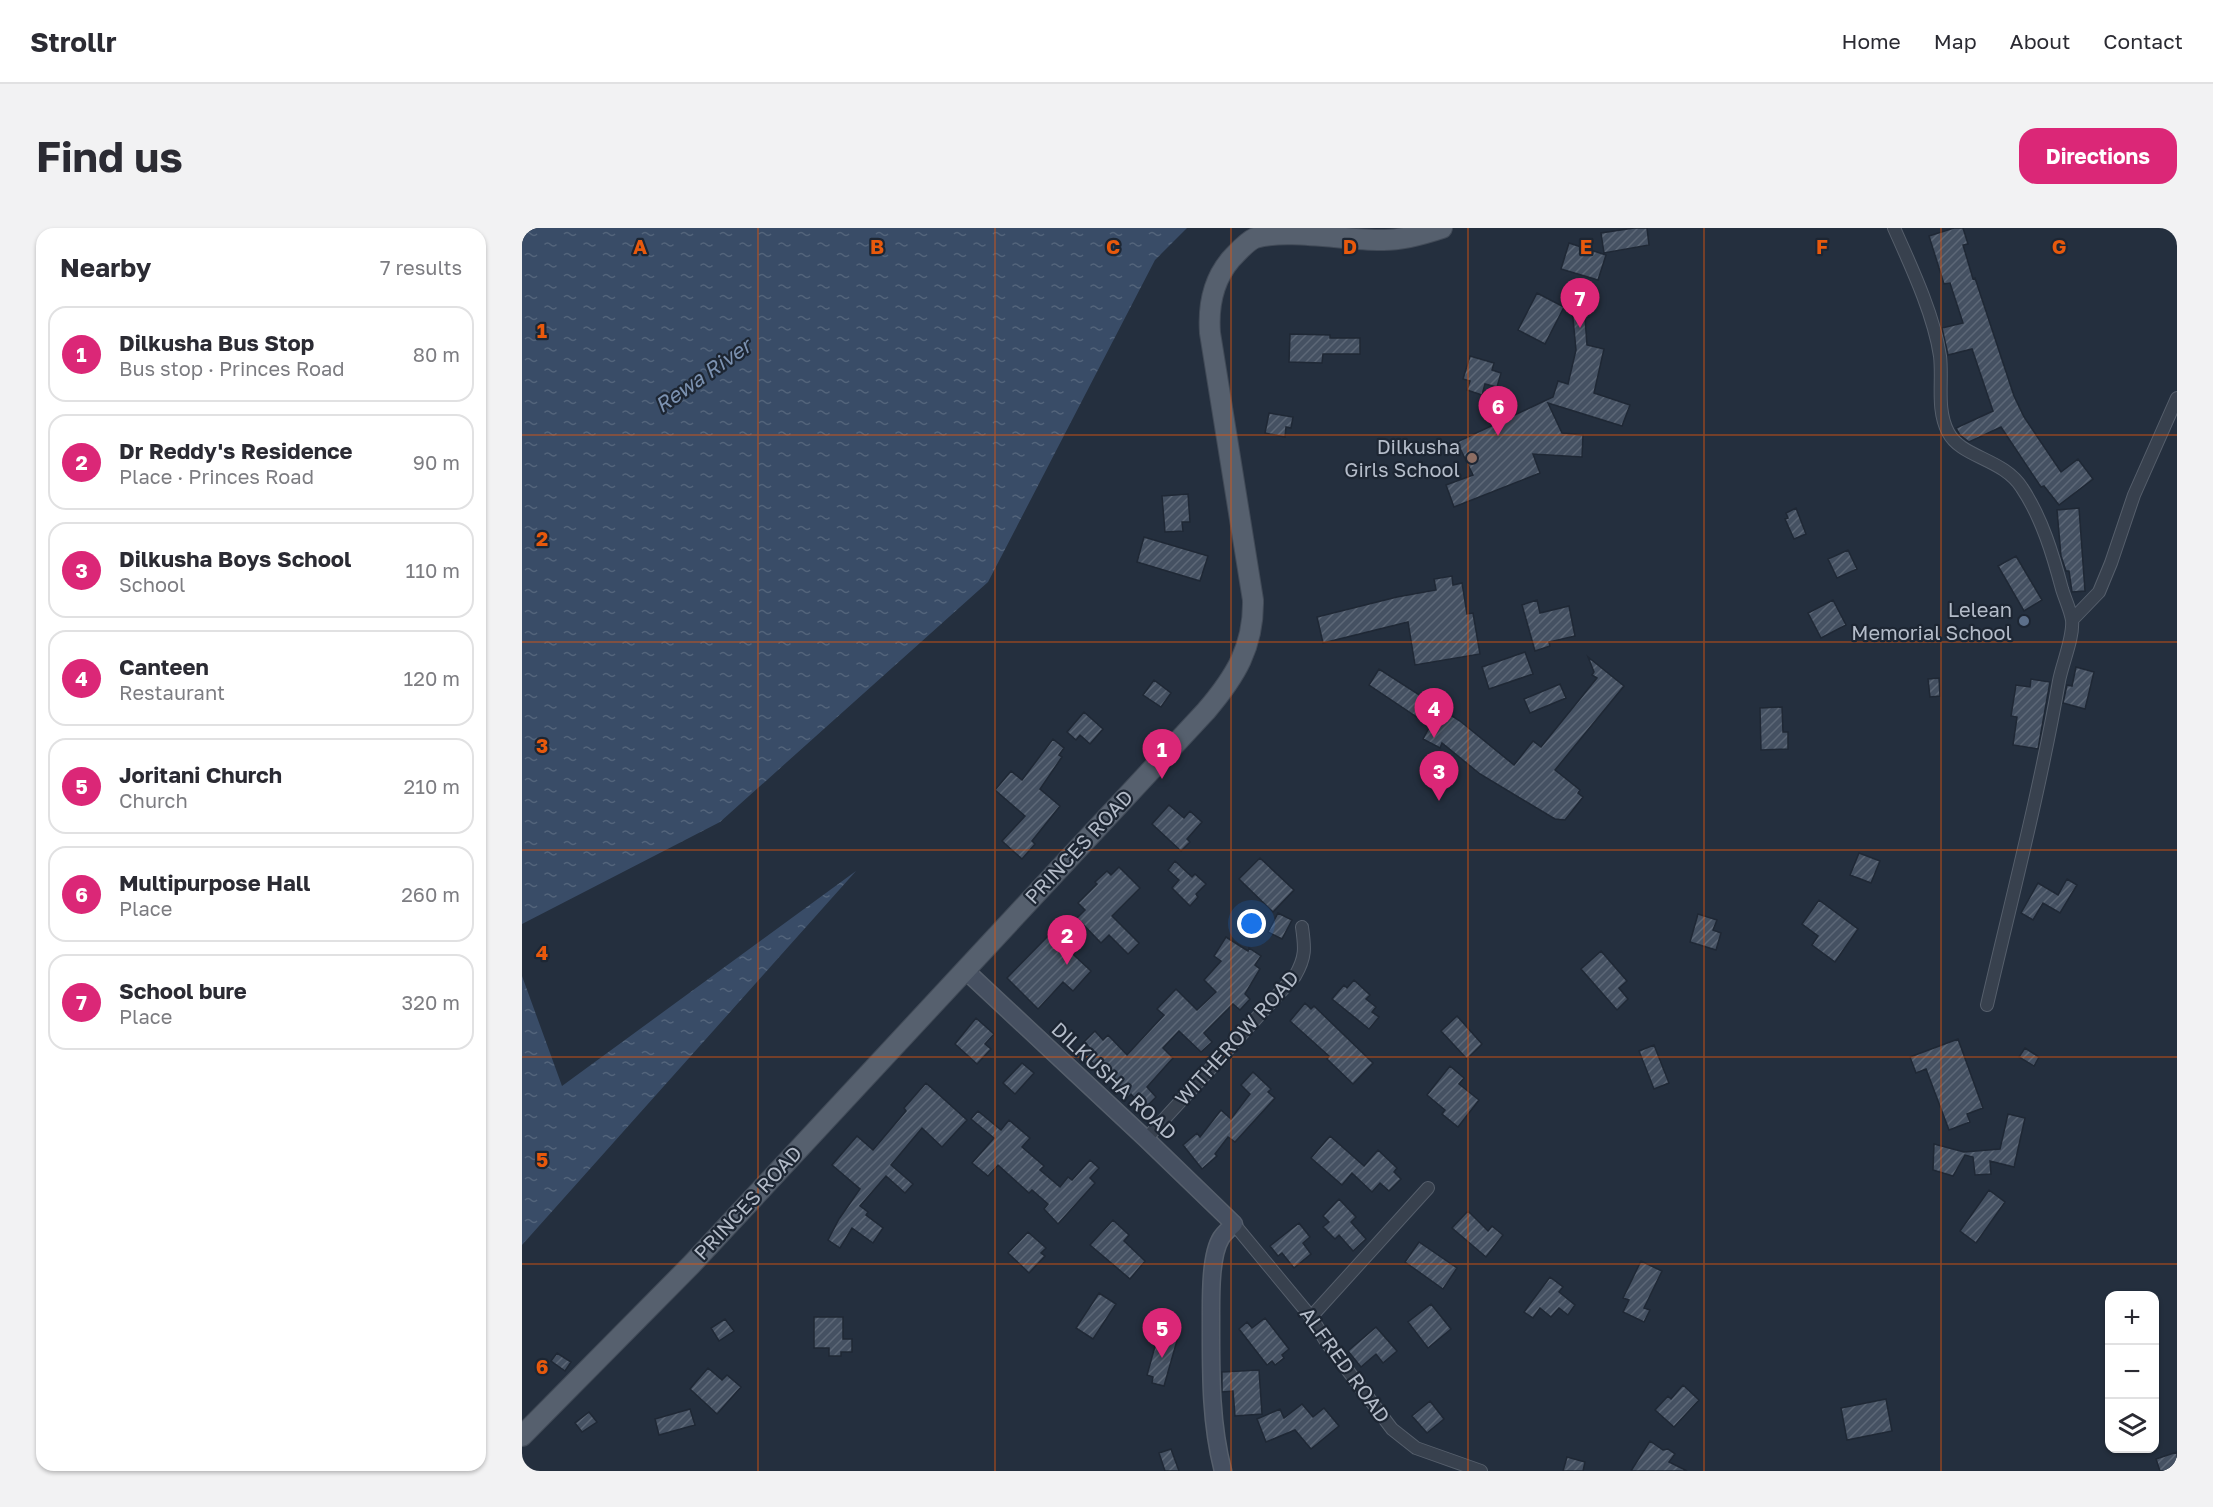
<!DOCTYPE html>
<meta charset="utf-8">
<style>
:root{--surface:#fff;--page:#f2f2f3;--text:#2b2b33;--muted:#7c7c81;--line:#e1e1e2;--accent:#db2777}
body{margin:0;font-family:"Golos Text",sans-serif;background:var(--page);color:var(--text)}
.controls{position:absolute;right:18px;bottom:18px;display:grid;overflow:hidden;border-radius:12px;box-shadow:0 2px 4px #0004}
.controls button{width:54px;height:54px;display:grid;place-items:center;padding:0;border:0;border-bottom:2px solid var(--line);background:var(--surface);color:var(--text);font:30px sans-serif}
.you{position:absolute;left:730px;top:696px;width:21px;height:21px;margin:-15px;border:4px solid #fff;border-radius:50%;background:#1a73e8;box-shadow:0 0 0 9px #1a73e833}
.badge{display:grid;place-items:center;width:39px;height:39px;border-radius:50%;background:var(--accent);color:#fff;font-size:20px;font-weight:700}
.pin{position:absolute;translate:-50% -50px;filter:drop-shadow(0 2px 3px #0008)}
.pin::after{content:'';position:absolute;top:32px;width:21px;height:18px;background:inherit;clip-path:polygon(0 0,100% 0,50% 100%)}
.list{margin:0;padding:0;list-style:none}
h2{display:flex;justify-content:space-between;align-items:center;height:78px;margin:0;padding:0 24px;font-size:26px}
h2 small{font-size:20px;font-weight:400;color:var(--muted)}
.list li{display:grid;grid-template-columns:39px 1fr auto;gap:18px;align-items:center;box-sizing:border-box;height:96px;margin:0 12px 12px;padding:0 12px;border:2px solid var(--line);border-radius:18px}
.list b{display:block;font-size:22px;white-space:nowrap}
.list p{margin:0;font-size:20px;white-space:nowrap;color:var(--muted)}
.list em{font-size:20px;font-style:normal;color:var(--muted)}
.icon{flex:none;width:33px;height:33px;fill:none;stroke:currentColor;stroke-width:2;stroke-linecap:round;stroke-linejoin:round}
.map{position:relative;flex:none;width:1655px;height:1243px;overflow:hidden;border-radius:18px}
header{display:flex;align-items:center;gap:36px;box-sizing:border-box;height:84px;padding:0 30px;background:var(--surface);border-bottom:2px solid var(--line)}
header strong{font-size:28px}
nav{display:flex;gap:33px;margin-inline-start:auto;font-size:21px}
.intro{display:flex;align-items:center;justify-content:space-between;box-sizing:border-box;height:144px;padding:0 36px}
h1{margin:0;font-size:42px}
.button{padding:15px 27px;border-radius:18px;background:var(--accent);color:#fff;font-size:21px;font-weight:700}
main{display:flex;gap:36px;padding:0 36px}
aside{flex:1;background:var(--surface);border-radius:18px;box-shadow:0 2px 4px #0004}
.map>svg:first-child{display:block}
.water{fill:url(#water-ripples)}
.building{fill:url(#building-hatch);stroke:#1f2835;stroke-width:1.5}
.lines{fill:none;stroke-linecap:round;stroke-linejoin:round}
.street-casing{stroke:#565f6c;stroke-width:14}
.secondary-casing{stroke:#565f6c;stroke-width:19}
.primary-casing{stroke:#414a57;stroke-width:22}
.street{stroke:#38414e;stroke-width:12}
.secondary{stroke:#465061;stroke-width:16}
.primary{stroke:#56606e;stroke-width:20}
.grid{fill:none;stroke:#e8590c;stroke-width:1.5;stroke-opacity:0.55}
.education-dot{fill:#8d6e63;stroke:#1d2633;stroke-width:2}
.service-dot{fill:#5c6f8a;stroke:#1d2633;stroke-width:2}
.labels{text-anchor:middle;stroke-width:4.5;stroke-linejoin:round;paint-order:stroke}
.poi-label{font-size:20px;fill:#b4bcc9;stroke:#1d2633;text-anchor:end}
.street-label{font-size:20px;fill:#b4bcc9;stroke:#1d2633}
.water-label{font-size:21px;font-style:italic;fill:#7c92b1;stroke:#1d2633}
.grid-label{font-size:20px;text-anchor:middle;font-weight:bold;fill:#e8590c;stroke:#1d2633;stroke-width:4.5;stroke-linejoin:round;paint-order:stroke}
</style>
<header>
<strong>Strollr</strong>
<nav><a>Home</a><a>Map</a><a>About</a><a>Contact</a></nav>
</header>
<div class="intro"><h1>Find us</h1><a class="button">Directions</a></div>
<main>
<aside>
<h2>Nearby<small>7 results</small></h2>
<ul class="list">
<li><span class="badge">1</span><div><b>Dilkusha Bus Stop</b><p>Bus stop · Princes Road</p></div><em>80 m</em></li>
<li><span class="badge">2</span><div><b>Dr Reddy's Residence</b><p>Place · Princes Road</p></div><em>90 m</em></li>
<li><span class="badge">3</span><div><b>Dilkusha Boys School</b><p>School</p></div><em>110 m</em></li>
<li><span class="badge">4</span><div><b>Canteen</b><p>Restaurant</p></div><em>120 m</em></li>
<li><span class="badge">5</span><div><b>Joritani Church</b><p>Church</p></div><em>210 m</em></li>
<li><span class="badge">6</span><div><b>Multipurpose Hall</b><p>Place</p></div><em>260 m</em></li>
<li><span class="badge">7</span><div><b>School bure</b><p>Place</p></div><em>320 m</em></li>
</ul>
</aside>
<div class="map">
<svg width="1655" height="1243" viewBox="0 0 1655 1243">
<defs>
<pattern id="water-ripples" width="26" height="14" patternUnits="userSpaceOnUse" patternTransform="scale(1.5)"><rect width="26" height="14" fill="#394c67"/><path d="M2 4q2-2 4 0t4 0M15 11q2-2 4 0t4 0" fill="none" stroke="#53647b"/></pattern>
<pattern id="building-hatch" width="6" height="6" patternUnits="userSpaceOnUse" patternTransform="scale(1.5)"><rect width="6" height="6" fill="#455162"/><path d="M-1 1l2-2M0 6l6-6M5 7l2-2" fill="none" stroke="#5d6877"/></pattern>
</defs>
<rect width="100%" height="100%" fill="#242f3e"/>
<path class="water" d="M0 0H665L633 32 466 354 198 594 0 696Z
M334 643 0 1017V748L40 858Z"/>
<path class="building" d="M1112 0H1125L1127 17 1082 25 1079 5Z
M1432 0H1441L1446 16 1441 17 1451 51 1453 50 1492 168 1502 189 1539 244 1556 231 1571 251 1537 277 1522 258 1519 259 1479 199 1447 214 1438 207 1434 200 1471 183 1450 121 1426 127 1420 100 1441 95 1428 55 1422 56 1407 8Z
M1047 15 1084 27 1076 52 1039 41Z
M1015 65 1042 79 1023 116 996 102Z
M1066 78 1067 89 1063 90 1065 117 1082 121 1072 165 1108 177 1100 198 1026 175 1040 205 1061 207 1060 229 1011 226 1018 245 932 279 924 257 951 247 935 214 1031 169 1036 153 1046 156 1054 122 1050 80Z
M768 106 808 107V110H838V126H801L800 135 767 134Z
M948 128 972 135 970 142 979 145 975 159 963 156 960 167 945 162 948 153 941 151Z
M747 185 771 189 769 200 764 199 763 209 743 205Z
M666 266 668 294H660L661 303 643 304 640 268Z
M1274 280 1284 306 1272 311 1263 291 1266 290 1264 285Z
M1557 280 1563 363 1550 364 1547 343H1544L1539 328 1535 282Z
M622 309 686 328 678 353 615 334Z
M1326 322 1335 341 1315 350 1306 331Z
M1494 328 1520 372 1502 383 1476 338Z
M930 348 931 357 940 355 945 386 951 385 958 426 893 437 886 394 801 415 795 389 875 369 914 362 912 351Z
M1015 372 1018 385 1047 378 1053 408 1027 414 1028 418 1013 423 1000 377Z
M1311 372 1324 397 1299 410 1286 385Z
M1003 424 1011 446 967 461 960 439Z
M1066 429 1102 458 1033 542 1058 562 1056 565 1061 569 1043 592 1033 591 958 546 920 515 918 520 901 511 908 498 847 457 857 441 938 493 992 537 1011 513 1019 519 1075 450 1070 447 1072 444Z
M1554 439 1572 444 1563 481 1541 475 1545 457 1550 458Z
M1417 450 1418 468 1408 469 1406 451Z
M1509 451 1528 454 1516 521 1491 517 1495 489 1489 488 1494 457 1508 459Z
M632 452 649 465 639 479 621 467Z
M1038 456 1044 470 1008 485 1002 471Z
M1260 479 1261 504H1266V521L1239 522 1238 480Z
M562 484 581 501 568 516 558 507 554 512 545 504Z
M531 511 542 520 537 527 540 529 518 561 538 578 510 613 513 616 500 631 480 613 503 588 473 562 489 543 500 552Z
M647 577 662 590 668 583 680 594 665 611 668 614 659 623 630 596Z
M1337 625 1358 633 1349 655 1328 647Z
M738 630 772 662 751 684 717 651Z
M653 633 670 649 673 646 684 656 674 666 676 669 668 678 650 660 657 652 646 642Z
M597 639 618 660 590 688 617 715 606 726 587 707 579 715 555 690 563 682 556 675 575 656 573 654 585 643 589 647Z
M1545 651 1555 657 1538 685 1521 675 1511 692 1499 685 1516 655 1536 667Z
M1297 672 1336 701 1313 734 1290 717 1296 708 1280 696Z
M756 685 770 692 760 711 746 704Z
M1176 686 1195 692 1191 702 1199 705 1194 722 1168 714Z
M527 707 539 718 540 716 569 743 551 763 541 754 516 781 485 750Z
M704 709 726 723 727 720 739 728 733 737 738 741 723 766 728 771 718 782 711 776 682 805 690 814 679 824 657 803 641 820 651 830 625 859 634 869 622 881 609 866 604 871 564 828 570 822 562 814 573 803 581 812 586 807 605 827 642 787 635 781 654 761 675 782 694 764 682 752 699 733 692 728Z
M1079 723 1105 753 1097 760 1106 771 1095 782 1059 741Z
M832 752 848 767 844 771 854 779 850 784 857 789 847 801 810 771 822 757 825 760Z
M783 775 789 781 792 778 851 835 831 856 805 831 807 828 768 793Z
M935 788 960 816 945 831 919 803Z
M454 790 472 806 463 816 469 821 455 836 433 816Z
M1436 811 1461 880 1445 886 1448 894 1427 902 1404 841 1394 845 1388 829Z
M1132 817 1147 855 1132 861 1117 823Z
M1503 820 1517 829 1512 838 1497 829Z
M500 835 512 845 493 866 481 855Z
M928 838 942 850 937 856 957 872 936 899 920 886 923 882 905 867Z
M731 844 749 861 746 864 753 870 713 914 706 909 693 926 695 928 680 941 661 917 675 905 678 909 699 882 709 891 728 866 719 857Z
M404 855 445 892 420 919 400 900 369 937 391 956 383 965 364 948 338 978 346 984 344 987 361 1000 351 1015 330 1000 318 1020 306 1012 317 991 338 961 310 937 335 908 351 922 384 883 382 880Z
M456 883 479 902 487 892 508 910 500 919 522 938 518 942 538 959 546 949 550 952 568 932 577 940 568 950 573 955 536 996 522 981 526 976 510 962 507 965 476 937 466 948 450 935 472 910 449 891Z
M1486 886 1503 890 1492 939 1468 933 1469 946 1453 947 1451 929 1443 927 1431 948 1411 942 1412 916 1442 924 1478 921Z
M808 908 842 938 856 922 875 940 872 944 879 951 867 963 858 955 850 964 830 945 820 957 789 930Z
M1467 962 1483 974 1454 1015 1438 1003Z
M817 971 834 989 829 994 844 1011 831 1023 817 1007 813 1011 801 999 807 994 801 988Z
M946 983 966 1003 970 998 981 1007 964 1029 930 1000Z
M591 992 607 1007 602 1013 623 1033 608 1051 568 1017Z
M777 995 788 1009 781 1015 789 1026 772 1040 760 1025 756 1028 748 1018Z
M506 1004 524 1020 519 1025 523 1028 507 1045 486 1025Z
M897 1014 935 1040 921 1061 883 1034Z
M1119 1033 1140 1043 1122 1080 1128 1082 1122 1094 1101 1084 1107 1072 1101 1070Z
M1028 1049 1041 1059 1037 1064 1053 1077 1046 1087 1037 1080 1029 1089 1018 1080 1011 1090 1002 1084Z
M577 1065 594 1076 571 1111 554 1100Z
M909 1076 929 1101 906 1120 886 1094Z
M292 1089H321V1111H330V1124H319V1128H307V1120H292Z
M743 1090 767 1121 760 1127 762 1130 753 1137 750 1133 745 1137 717 1101 725 1094 730 1100Z
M203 1091 212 1103 197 1113 189 1100Z
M854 1099 875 1123 861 1135 854 1126 839 1139 826 1123Z
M637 1104 656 1109 642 1158 630 1155 631 1149 625 1147Z
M35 1125 49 1134 43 1143 29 1133Z
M186 1140 200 1152 205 1147 219 1159 195 1186 168 1161Z
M737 1142 740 1186 713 1188 711 1163 700 1164V1144Z
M1161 1157 1177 1172 1152 1199 1133 1182 1146 1168 1149 1171Z
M1364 1171 1370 1203 1325 1212 1319 1180Z
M908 1173 922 1191 905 1205 890 1188Z
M780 1176 791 1189 802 1180 817 1198 789 1221 773 1202 744 1214 735 1191 758 1181 762 1190Z
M168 1181 173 1197 137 1207 133 1191Z
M67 1184 75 1194 60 1204 53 1195Z
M1128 1213 1141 1222 1146 1221 1153 1226 1147 1234 1165 1243H1109Z
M649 1221 657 1243H643L637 1225Z
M1655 1224V1243H1638L1634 1231Z
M1045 1229 1063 1234 1061 1243H1041Z"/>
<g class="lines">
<g class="street-casing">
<path id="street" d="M1372 0C1389 38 1412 87 1418 128 1421 153 1414 181 1426 204 1439 230 1481 230 1500 260 1520 290 1531 327 1540 361 1543 371 1548 381 1550 392 1552 409 1540 436 1537 453 1518 562 1490 669 1465 777
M1550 392 1577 364 1589 335 1612 267 1655 170
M624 911 773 748C784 729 783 720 780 699
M712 996 789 1089 805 1115 870 1201 894 1220 959 1243
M789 1089 906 960"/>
</g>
<g class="secondary-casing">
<path id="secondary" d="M443 742 624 911 712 996C708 1000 702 1005 699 1010 688 1028 689 1070 689 1092 689 1142 688 1193 701 1243"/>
</g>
<g class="primary-casing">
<path id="primary" d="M0 1208 169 1037 684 483C713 449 732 419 731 372L688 105C686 77 691 52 709 31 716 24 724 14 733 10 765 0 826 13 862 12 881 12 902 6 920 0"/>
</g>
<use href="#street" class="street"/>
<use href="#secondary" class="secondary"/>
<use href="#primary" class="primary"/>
</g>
<path class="grid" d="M236 0V1243M473 0V1243M709 0V1243M946 0V1243M1182 0V1243M1419 0V1243M0 207H1655M0 414H1655M0 622H1655M0 829H1655M0 1036H1655"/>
<circle class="education-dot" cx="950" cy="230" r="6"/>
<circle class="service-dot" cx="1502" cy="393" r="6"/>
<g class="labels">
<g class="poi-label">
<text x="938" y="226">Dilkusha<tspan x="938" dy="23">Girls School</tspan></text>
<text x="1490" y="389">Lelean<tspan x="1490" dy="23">Memorial School</tspan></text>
</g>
<g class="street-label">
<text transform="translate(557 619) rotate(-47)" y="7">PRINCES ROAD</text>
<text transform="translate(715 810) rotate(-48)" y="7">WITHEROW ROAD</text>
<text transform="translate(592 853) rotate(43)" y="7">DILKUSHA ROAD</text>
<text transform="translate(226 975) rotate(-47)" y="7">PRINCES ROAD</text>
<text transform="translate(823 1137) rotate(54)" y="7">ALFRED ROAD</text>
</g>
<g class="water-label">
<text transform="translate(181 148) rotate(-35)" y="7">Rewa River</text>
</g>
</g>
<g class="grid-label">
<text x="118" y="26">A</text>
<text x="355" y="26">B</text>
<text x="591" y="26">C</text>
<text x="828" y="26">D</text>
<text x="1064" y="26">E</text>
<text x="1300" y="26">F</text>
<text x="1537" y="26">G</text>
<text x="20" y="110">1</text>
<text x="20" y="318">2</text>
<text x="20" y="525">3</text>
<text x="20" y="732">4</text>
<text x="20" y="939">5</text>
<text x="20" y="1146">6</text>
</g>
</svg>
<div class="controls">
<button>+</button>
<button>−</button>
<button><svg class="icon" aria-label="layers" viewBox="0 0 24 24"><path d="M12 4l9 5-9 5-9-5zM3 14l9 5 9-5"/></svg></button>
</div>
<div class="you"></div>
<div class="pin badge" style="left:640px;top:551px">1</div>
<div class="pin badge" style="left:545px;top:737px">2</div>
<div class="pin badge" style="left:917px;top:573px">3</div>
<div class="pin badge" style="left:912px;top:510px">4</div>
<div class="pin badge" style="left:640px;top:1130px">5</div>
<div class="pin badge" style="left:976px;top:208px">6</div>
<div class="pin badge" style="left:1058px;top:100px">7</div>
</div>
</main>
